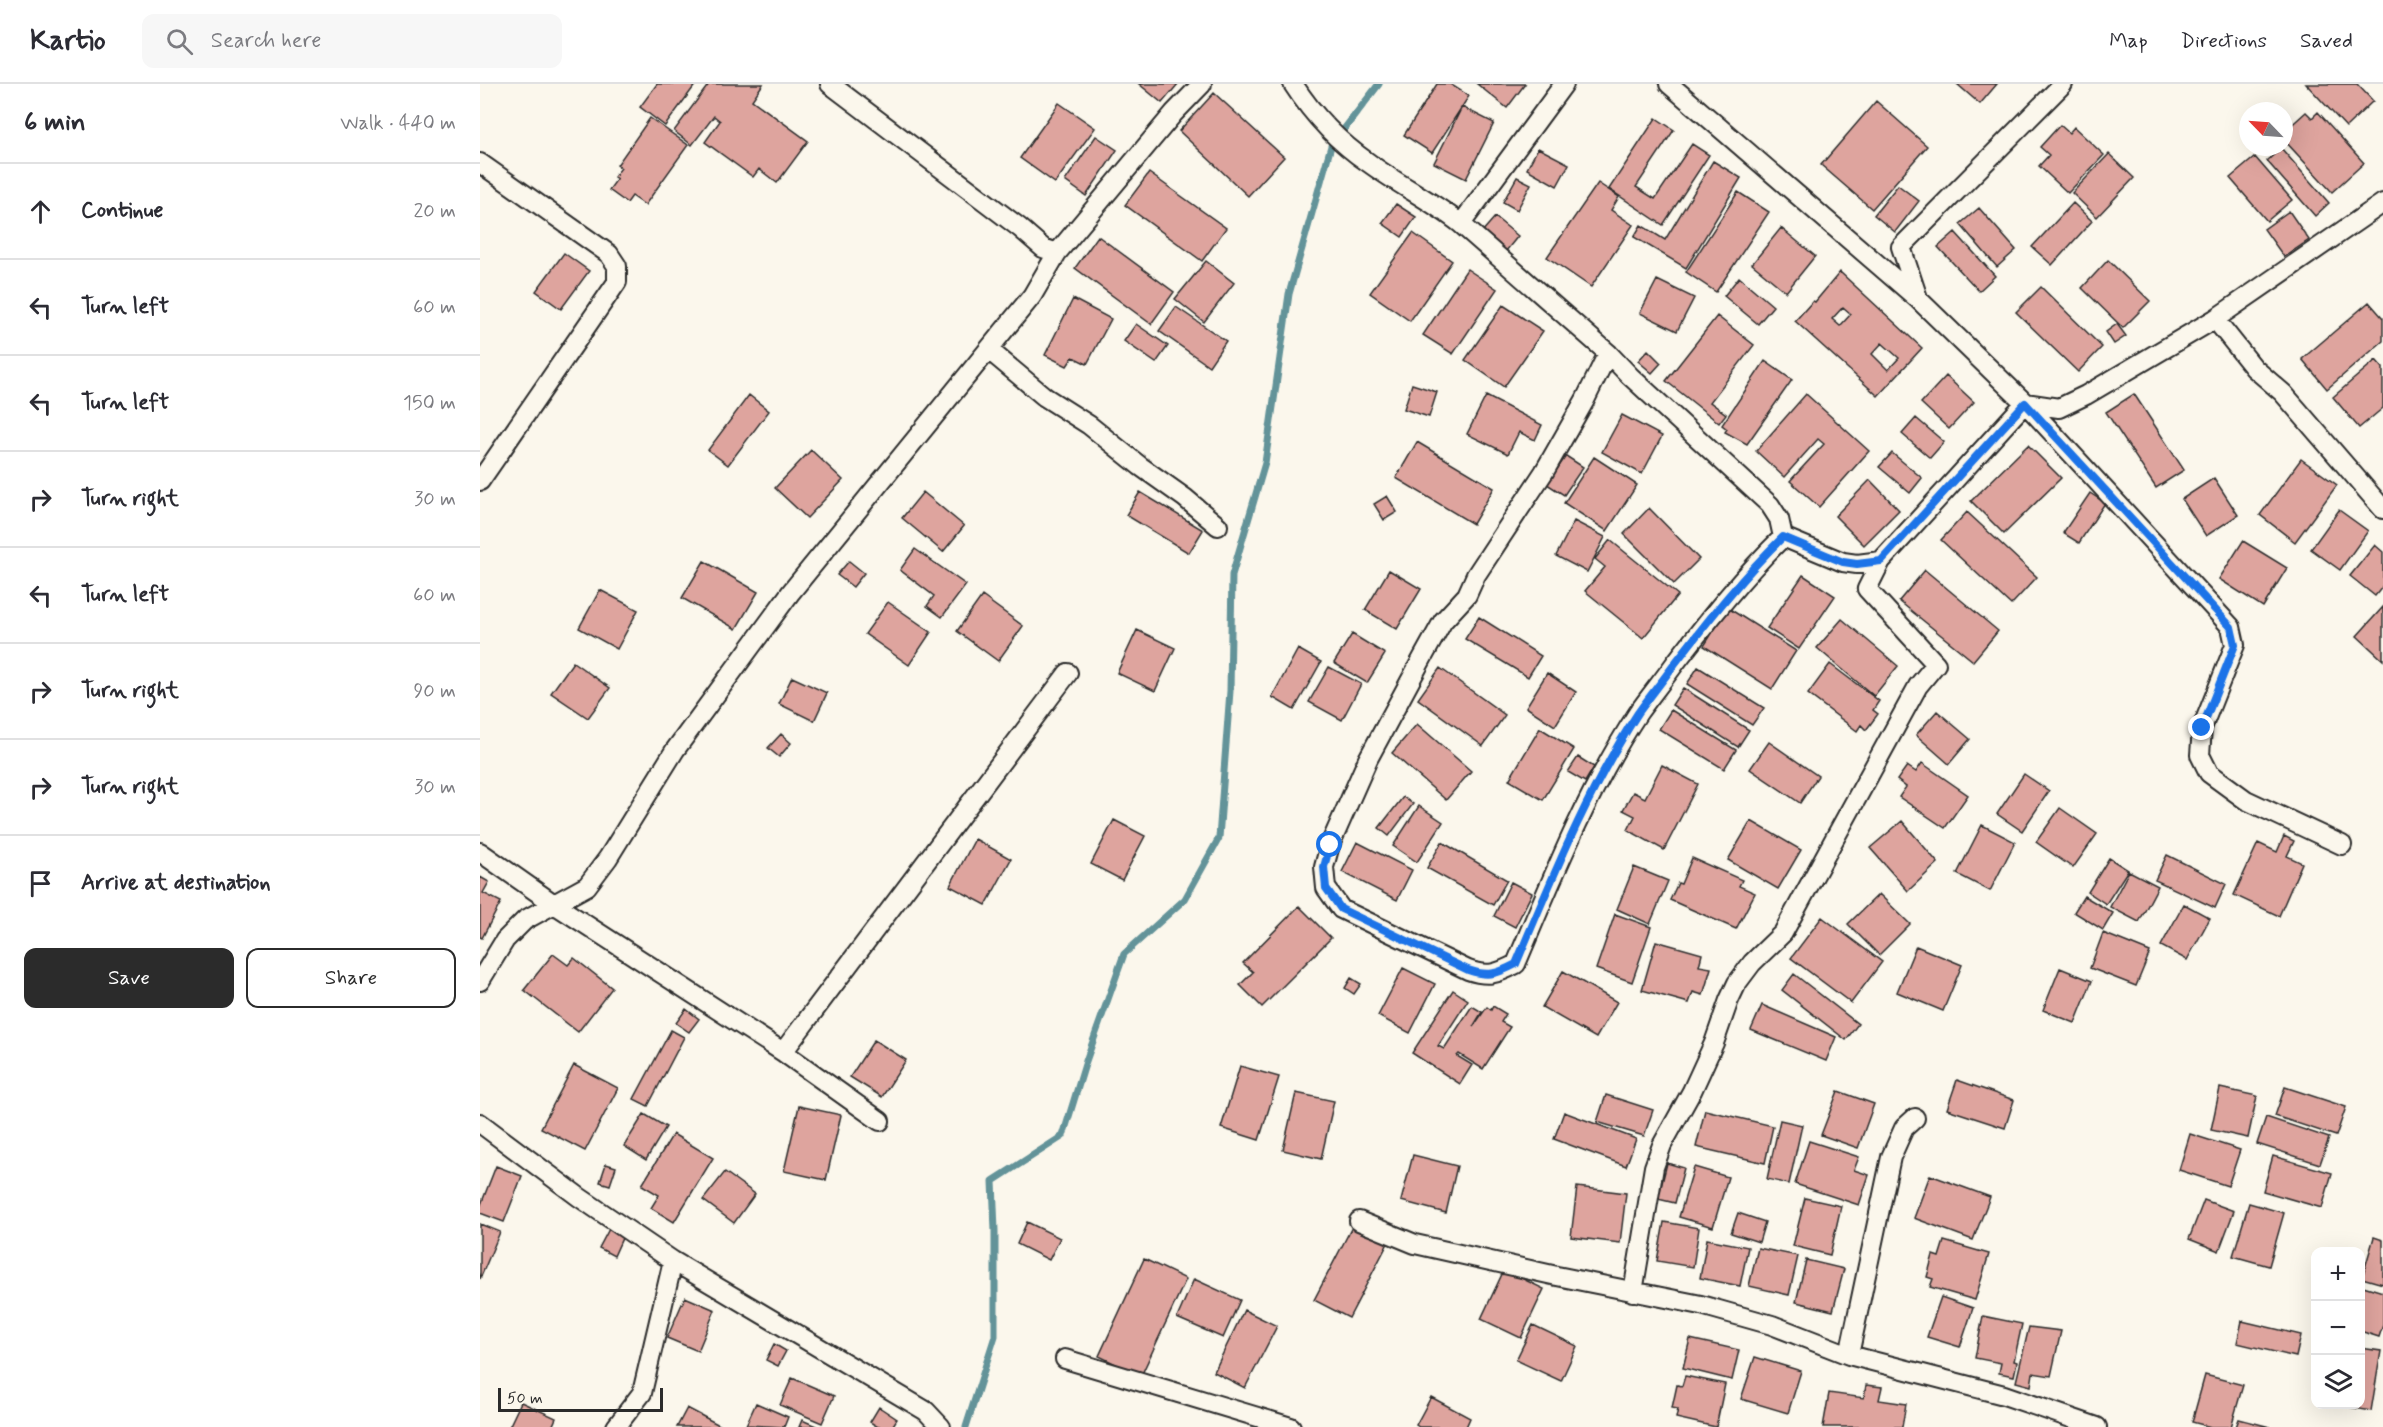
<!DOCTYPE html>
<meta charset="utf-8">
<style>
:root{--surface:#fff;--page:#f7f7f7;--text:#2b2b33;--muted:#7c7c81;--line:#e1e1e2;--accent:#2b2b2b}
body{margin:0;font-family:Mynerve,sans-serif;background:var(--page);color:var(--text)}
.controls{position:absolute;right:18px;bottom:18px;display:grid;overflow:hidden;border-radius:12px;box-shadow:0 6px 24px #0002}
.controls button{width:54px;height:54px;display:grid;place-items:center;padding:0;border:0;border-bottom:2px solid var(--line);background:var(--surface);color:var(--text);font:30px sans-serif}
.compass{position:absolute;left:1759px;top:18px;width:54px;height:54px;border-radius:50%;background:var(--surface);box-shadow:0 6px 24px #0002;rotate:295deg}
.scale{position:absolute;left:18px;bottom:15px;width:165px;box-sizing:border-box;padding-left:6px;border:3px solid #2b2b2b;border-top:0;font-size:16px;line-height:21px;white-space:nowrap;color:#2b2b2b;-webkit-text-stroke:4px #fbf7ec;paint-order:stroke}
.stop{position:absolute;width:18px;height:18px;margin:-14px;border:4px solid #1a73e8;border-radius:50%;background:#fff}
.stop.end{background:#1a73e8;border-color:#fff;box-shadow:0 2px 6px #0008}
.list{margin:0;padding:0;list-style:none}
h2{display:flex;justify-content:space-between;align-items:center;height:78px;margin:0;padding:0 24px;font-size:26px}
h2 small{font-size:20px;font-weight:400;color:var(--muted)}
.list li{display:grid;grid-template-columns:39px 1fr auto;gap:18px;align-items:center;box-sizing:border-box;height:96px;padding:0 24px;border-top:2px solid var(--line)}
.list b{display:block;font-size:22px;white-space:nowrap}
.list em{font-size:20px;font-style:normal;color:var(--muted)}
.actions{display:flex;gap:12px;padding:18px 24px}
.actions a{flex:1;padding:14px 0;border:2px solid var(--accent);border-radius:12px;text-align:center;font-size:21px;color:var(--accent)}
.actions .main{background:var(--accent);color:#fff}
.icon{flex:none;width:33px;height:33px;fill:none;stroke:currentColor;stroke-width:2;stroke-linecap:round;stroke-linejoin:round}
.map{position:relative;flex:none;width:1903px;height:1343px;overflow:hidden}
header{display:flex;align-items:center;gap:36px;box-sizing:border-box;height:84px;padding:0 30px;background:var(--surface);border-bottom:2px solid var(--line)}
header strong{font-size:28px}
nav{display:flex;gap:33px;margin-inline-start:auto;font-size:21px}
.search{width:420px;height:54px;background:var(--page);display:flex;align-items:center;gap:15px;box-sizing:border-box;padding:0 21px;border-radius:12px;color:var(--muted);font-size:22px}
main{display:flex}
aside{flex:1;background:var(--surface)}
.map>svg:first-child{display:block}
.lines{fill:none;stroke-linecap:round;stroke-linejoin:round}
.stream{stroke:#639399;stroke-width:7}
.building{fill:#dea49e;stroke:#2b2b2b;stroke-width:1.5;fill-rule:evenodd}
.minor-casing{stroke:#2b2b2b;stroke-width:22}
.minor{stroke:#fbf7ec;stroke-width:18}
.route{stroke:#1a73e8;stroke-width:8}
</style>
<header>
<strong>Kartio</strong>
<div class="search"><svg class="icon" aria-label="search" viewBox="0 0 24 24"><circle cx="10" cy="10" r="6"/><path d="M15 15l6 6"/></svg>Search here</div>
<nav><a>Map</a><a>Directions</a><a>Saved</a></nav>
</header>
<main>
<aside>
<h2>6 min<small>Walk · 440 m</small></h2>
<ul class="list">
<li><svg class="icon" aria-label="ahead" viewBox="0 0 24 24"><path d="M12 20V5M6 11l6-6 6 6"/></svg><div><b>Continue</b></div><em>20 m</em></li>
<li><svg class="icon" aria-label="left" viewBox="0 0 24 24"><path d="M17 20v-9H6M10 6l-5 5 5 5"/></svg><div><b>Turn left</b></div><em>60 m</em></li>
<li><svg class="icon" aria-label="left" viewBox="0 0 24 24"><path d="M17 20v-9H6M10 6l-5 5 5 5"/></svg><div><b>Turn left</b></div><em>150 m</em></li>
<li><svg class="icon" aria-label="right" viewBox="0 0 24 24"><path d="M7 20v-9h11M14 6l5 5-5 5"/></svg><div><b>Turn right</b></div><em>30 m</em></li>
<li><svg class="icon" aria-label="left" viewBox="0 0 24 24"><path d="M17 20v-9H6M10 6l-5 5 5 5"/></svg><div><b>Turn left</b></div><em>60 m</em></li>
<li><svg class="icon" aria-label="right" viewBox="0 0 24 24"><path d="M7 20v-9h11M14 6l5 5-5 5"/></svg><div><b>Turn right</b></div><em>90 m</em></li>
<li><svg class="icon" aria-label="right" viewBox="0 0 24 24"><path d="M7 20v-9h11M14 6l5 5-5 5"/></svg><div><b>Turn right</b></div><em>30 m</em></li>
<li><svg class="icon" aria-label="arrive" viewBox="0 0 24 24"><path d="M6 21V4h12l-3 4 3 4H6"/></svg><div><b>Arrive at destination</b></div></li>
</ul>
<div class="actions"><a class="main">Save</a><a>Share</a></div>
</aside>
<div class="map">
<svg width="1903" height="1343" viewBox="0 0 1903 1343">
<rect width="100%" height="100%" fill="#fbf7ec"/>
<filter id="ink" filterUnits="userSpaceOnUse"><feTurbulence type="fractalNoise" baseFrequency=".0167" numOctaves="2"/><feDisplacementMap in="SourceGraphic" scale="12" xChannelSelector="R" yChannelSelector="G"/><feConvolveMatrix kernelMatrix="1 2 1 2 8 2 1 2 1" color-interpolation-filters="sRGB"/></filter>
<g filter="url(#ink)">
<g class="lines">
<path class="stream" d="M486 1343 515 1252V1147L513 1097 583 1052 606 977 644 870 705 815 739 754 750 607 752 491 785 379 809 210 851 62 899 0"/>
</g>
<path class="building" d="M177 0H216L185 42 160 23Z
M229 0H283L272 16 328 57 297 99 279 85 273 93 225 58 240 37 234 32 212 61 194 47Z
M659 0H698L682 19Z
M957 0H970L989 12 952 69 924 51Z
M997 0H1045L1027 24Z
M1477 0H1517L1500 20Z
M1826 0H1877L1893 17 1866 43Z
M734 9 804 73 768 112 699 47Z
M1396 17 1447 62 1392 125 1341 81Z
M579 19 615 44 575 99 540 74Z
M982 23 1014 39 986 95 954 79Z
M1826 28 1832 34 1838 28 1884 79 1852 108 1805 57 1811 52 1806 46Z
M170 34 208 61 165 121 152 112 147 119 129 106 137 95 134 93 141 84 137 81Z
M1176 34 1194 46 1156 103 1175 115 1212 60 1229 71 1183 141 1129 105Z
M1580 41 1589 49 1594 43 1624 71 1588 109 1559 82 1569 71 1560 63Z
M616 52 637 66 606 112 585 97Z
M1058 64 1089 80 1077 102 1047 85Z
M1801 64 1849 119 1835 132 1787 77Z
M1629 70 1654 94 1617 133 1592 109Z
M1775 73 1812 116 1787 137 1750 94Z
M1233 77 1261 94 1206 184 1154 153 1161 141 1185 156Z
M669 89 746 144 722 177 645 121Z
M1037 93 1051 100 1037 126 1023 118Z
M1118 99 1139 113 1131 126 1153 141 1111 203 1067 173Z
M1418 101 1439 117 1415 148 1394 131Z
M1258 108 1289 128 1236 208 1206 188Z
M1593 119 1612 137 1572 181 1552 163Z
M916 120 936 133 922 153 902 139Z
M1499 124 1536 166 1517 183 1480 140Z
M1809 127 1829 156 1804 173 1784 145Z
M1015 133 1038 152 1026 167 1002 148Z
M1301 144 1335 172 1306 208 1272 180Z
M1475 148 1515 192 1499 207 1458 163Z
M933 149 972 177 930 237 890 209Z
M618 152 694 208 671 240 595 184Z
M84 169 109 187 81 225 56 207Z
M1628 176 1670 217 1643 244 1602 204Z
M726 177 754 199 724 238 695 215Z
M987 185 1017 205 973 270 943 251Z
M1360 188 1442 264 1398 312 1315 237 1333 217 1335 218ZM1363 223 1371 230 1360 242 1352 235ZM1402 259 1419 274 1408 286 1392 270Z
M1259 193 1293 222 1278 240 1244 212Z
M1177 196 1214 214 1197 247 1160 229Z
M1561 203 1622 263 1598 288 1536 228Z
M593 215 631 235 607 280 593 273 587 282 565 271Z
M1889 218 1903 234V257L1847 305 1822 275Z
M1023 221 1063 247 1024 303 985 276Z
M696 223 746 257 729 282 679 247Z
M1237 232 1274 261 1230 318 1246 330 1239 339 1186 297Z
M656 240 688 262 676 279 644 257Z
M1637 240 1646 252 1634 260 1626 248Z
M1168 266 1181 279 1172 289 1158 277Z
M1896 276 1903 284V324L1879 344 1853 313Z
M1285 277 1312 296 1267 360 1245 348 1247 345 1242 341Z
M1466 292 1494 318 1469 345 1441 319Z
M932 300 957 308 949 333 924 325Z
M1326 310 1389 367 1339 423 1310 397 1344 360 1338 355 1304 393 1276 367Z
M1654 310 1704 386 1676 404 1626 328Z
M269 311 289 327 248 381 228 366Z
M1006 312 1062 341 1055 356 1039 348 1028 370 987 350Z
M1142 331 1182 352 1162 390 1122 368Z
M1436 334 1464 358 1450 374 1422 350Z
M937 358 1014 404 993 440 916 394Z
M1548 361 1581 394 1524 450 1491 417Z
M331 366 363 396 327 434 295 404Z
M1412 369 1442 394 1430 409 1399 383Z
M1086 372 1103 383 1084 411 1067 400Z
M1114 373 1157 401 1127 447 1084 419Z
M1821 375 1857 401 1815 458 1780 431Z
M1734 394 1758 431 1726 452 1702 415Z
M1390 396 1419 426 1384 461 1355 432Z
M443 408 484 442 463 468 422 434Z
M660 408 723 446 709 469 646 431Z
M1610 409 1625 419 1599 459 1583 449Z
M907 412 917 428 904 436 894 420Z
M1169 424 1219 475 1194 500 1144 450Z
M1859 426 1888 447 1860 486 1831 465Z
M1487 428 1557 493 1531 521 1461 456Z
M1094 437 1125 453 1107 488 1076 472Z
M1130 456 1198 511 1163 554 1105 507 1125 483 1115 475Z
M1763 457 1807 484 1783 523 1739 495Z
M1895 461 1903 468V502L1895 512 1870 492Z
M435 465 486 501 462 533 447 522 454 512 420 486Z
M224 477 278 508 256 545 202 514Z
M369 477 384 489 373 503 357 491Z
M909 486 941 505 917 545 885 526Z
M1445 486 1518 547 1493 577 1419 517Z
M1323 491 1355 512 1319 565 1287 544Z
M120 506 158 526 137 565 99 544Z
M502 512 543 542 518 577 477 547Z
M408 518 451 548 429 581 385 550Z
M1903 523V576L1877 552Z
M1248 524 1316 567 1292 605 1224 562Z
M999 533 1061 572 1048 593 985 555Z
M1362 535 1418 582 1394 612 1337 564Z
M657 546 695 564 675 607 637 589Z
M872 550 905 570 887 599 854 579Z
M818 565 841 578 814 626 792 613Z
M93 578 130 604 108 634 71 609Z
M1350 580 1399 617 1393 626 1398 630 1386 646 1381 641 1377 647 1328 610Z
M849 583 881 600 862 636 829 618Z
M1218 583 1284 624 1272 641 1207 600Z
M960 584 1025 631 1003 662 938 615Z
M1067 589 1096 608 1075 642 1046 623Z
M312 593 347 609 334 637 299 620Z
M1203 604 1269 646 1258 663 1192 621Z
M1191 626 1256 666 1244 685 1179 645Z
M1457 627 1490 655 1469 680 1436 651Z
M937 640 991 687 966 716 912 669Z
M1060 644 1094 665 1063 716 1029 696Z
M301 650 311 659 299 673 288 664Z
M1289 658 1338 692 1320 719 1270 685Z
M1098 673 1114 683 1105 698 1088 688Z
M1442 679 1488 711 1465 744 1419 713 1426 703 1417 696 1427 682 1436 688Z
M1182 681 1218 700 1184 766 1148 746 1155 732 1143 726 1153 708 1165 714Z
M1544 690 1569 707 1542 747 1517 730Z
M923 713 933 720 909 752 899 744Z
M939 722 963 738 937 778 913 762Z
M1580 724 1617 750 1593 784 1556 758Z
M634 736 665 752 642 796 611 780Z
M1271 737 1321 766 1298 805 1248 776Z
M1422 737 1458 779 1428 807 1390 764Z
M1502 741 1535 758 1510 807 1477 790Z
M1804 752 1814 757 1807 772 1822 779 1799 832 1754 811 1778 759 1797 768Z
M495 755 531 775 506 821 470 802Z
M877 758 932 786 917 816 862 788Z
M962 758 1027 796 1013 821 947 784Z
M1687 771 1746 800 1735 824 1675 796Z
M1212 774 1262 796 1259 802 1275 809 1256 845 1190 816 1198 799 1201 800Z
M1629 774 1648 786 1626 820 1608 808Z
M1154 783 1188 797 1170 840 1137 825Z
M1649 787 1678 802 1659 838 1630 823Z
M0 793 9 798 3 809 21 818 2 854 0 853Z
M1031 798 1052 809 1035 843 1014 832Z
M1399 810 1430 840 1399 871 1368 840Z
M1604 812 1633 829 1623 846 1594 828Z
M1704 820 1730 834 1707 876 1681 862Z
M819 822 851 854 782 923 760 901 773 888 763 879Z
M1135 830 1171 843 1152 898 1116 885Z
M1342 833 1402 878 1371 919 1311 874Z
M1623 849 1670 868 1656 902 1610 884Z
M1176 857 1222 870 1219 882 1231 884 1223 911 1213 908 1209 919 1162 906Z
M1436 862 1482 881 1463 927 1417 908Z
M73 870 88 881 94 874 132 904 98 948 44 906Z
M923 884 955 900 930 949 898 932Z
M1580 884 1612 897 1595 939 1563 926Z
M1083 887 1137 918 1116 954 1062 923Z
M1314 890 1378 940 1366 956 1302 906Z
M871 894 881 900 874 910 865 904Z
M973 906 988 916 958 962 964 965 992 922 1002 928 993 943 1007 923 1011 926 1013 922 1026 930 1021 938 1030 943 1003 985 979 970 977 972 992 981 980 1000 932 969Z
M1282 921 1356 953 1346 977 1271 946Z
M206 925 219 935 209 948 196 939Z
M191 946 204 953 168 1022 154 1015Z
M394 956 426 976 402 1013 370 993Z
M94 981 138 1004 105 1067 61 1044Z
M760 982 799 993 779 1056 741 1044Z
M1477 996 1534 1016 1525 1044 1467 1025Z
M1805 1003 1866 1023 1856 1052 1795 1032Z
M1740 1004 1777 1012 1768 1054 1731 1046Z
M1358 1007 1394 1020 1378 1064 1341 1051Z
M816 1009 854 1017 841 1075 803 1066Z
M1126 1011 1173 1026 1164 1052 1117 1038Z
M319 1022 361 1031 346 1096 304 1087Z
M1225 1026 1293 1042 1285 1079 1216 1063Z
M1084 1028 1156 1055 1146 1082 1074 1055Z
M164 1030 186 1043 166 1076 144 1062Z
M1786 1033 1849 1054 1840 1080 1777 1060Z
M1300 1036 1322 1041 1309 1100 1287 1095Z
M193 1050 233 1074 194 1138 171 1124 179 1111 162 1101Z
M1710 1050 1760 1066 1748 1102 1699 1086Z
M1329 1057 1379 1073 1374 1086 1389 1091 1379 1121 1315 1100Z
M933 1071 977 1082 966 1129 921 1117Z
M1793 1072 1852 1089 1842 1124 1783 1107Z
M1187 1079 1204 1084 1195 1119 1178 1115Z
M126 1080 136 1083 130 1101 120 1098Z
M16 1082 42 1092 24 1138 0 1129V1123Z
M1214 1083 1248 1093 1233 1143 1199 1133Z
M245 1088 275 1110 254 1139 223 1116Z
M1450 1091 1510 1113 1493 1156 1434 1134Z
M1097 1103 1146 1109 1140 1159 1091 1153Z
M1325 1114 1361 1122 1350 1171 1313 1162Z
M1724 1116 1754 1127 1739 1167 1709 1155Z
M1769 1119 1804 1129 1789 1182 1753 1172Z
M1258 1129 1285 1138 1279 1158 1251 1149Z
M547 1138 580 1154 569 1176 537 1160Z
M1184 1138 1219 1144 1213 1183 1177 1177Z
M0 1140 20 1148 0 1195Z
M873 1141 908 1159 869 1234 834 1216Z
M129 1145 143 1152 134 1172 119 1164Z
M1894 1153 1903 1156V1200L1882 1194Z
M1227 1155 1268 1163 1260 1202 1220 1194Z
M1464 1157 1509 1170 1495 1216 1450 1203 1453 1195 1447 1193 1453 1171 1459 1173Z
M1278 1164 1318 1172 1309 1211 1269 1202Z
M664 1175 706 1195 661 1292 619 1272Z
M1326 1176 1364 1185 1353 1227 1316 1218Z
M1024 1186 1064 1205 1041 1254 1001 1235Z
M714 1195 760 1216 743 1254 697 1234Z
M1880 1201 1903 1208V1241L1899 1253 1880 1247Z
M205 1213 235 1226 218 1267 187 1254Z
M1461 1213 1493 1224 1480 1263 1447 1253Z
M764 1226 797 1242 765 1304 734 1288Z
M1503 1232 1542 1240 1534 1277 1537 1278 1534 1292 1519 1289 1521 1279 1495 1274Z
M1762 1237 1821 1251 1816 1273 1757 1259Z
M1053 1241 1097 1262 1081 1297 1036 1276Z
M1549 1243 1581 1247 1571 1292 1553 1289 1551 1302 1536 1298Z
M1210 1255 1259 1266 1252 1296 1203 1284Z
M294 1260 306 1267 298 1282 286 1276Z
M1880 1264 1901 1267 1891 1327 1851 1320H1880Z
M1275 1273 1321 1287 1308 1329 1261 1315Z
M1725 1291 1763 1301 1751 1343H1731L1712 1338Z
M1205 1292 1245 1300 1236 1343 1196 1334 1198 1325 1192 1324 1197 1301 1202 1302Z
M312 1294 354 1312 342 1339 300 1321Z
M1386 1301 1402 1303 1399 1316 1426 1320 1422 1343H1343L1349 1309 1384 1314Z
M951 1313 990 1334 986 1343H939L936 1341Z
M41 1318 76 1334 72 1343H29Z
M276 1319 308 1333 304 1343 266 1341Z
M399 1323 417 1335 412 1343H398L390 1338Z
M207 1324 243 1343H197Z
M1759 1335 1790 1343H1756Z
M322 1336 336 1342 335 1343H319Z"/>
<g class="lines">
<g class="minor-casing">
<path id="minor" d="M813 0C833 31 858 58 889 79 919 101 952 117 981 140L1084 0
M1189 0 1439 216 1545 319 1751 543 1755 561 1722 644 1720 671 1729 689 1766 716 1862 761
M0 79 129 170 137 182V198L0 397
M981 140 1128 269 1150 292 1290 421 1299 435 1303 453
M577 169 694 29 722 0
M1438 214 1421 163 1583 0
M1735 235 1774 284 1803 309 1903 425
M509 266 565 313 609 341 660 382 705 414 738 442
M1128 269 1105 316 1064 388 996 491 987 511 963 537 943 573 888 675 850 761 844 783 846 804 861 825 988 886C1008 893 1017 890 1036 880 1072 795 1107 707 1158 629 1170 612 1184 595 1196 578 1230 534 1263 492 1303 453L1363 478 1377 480 1401 477
M0 768 74 820 303 968 400 1037
M0 897 25 856 45 836 107 802 128 774 195 666 311 508 552 212 577 169 563 164 540 144 350 0
M303 968 588 589
M0 1039 99 1113 193 1177 446 1327 461 1343
M879 1137 935 1160 1077 1192 1221 1221 1292 1241 1369 1271 1524 1311 1617 1343
M1153 1208 1174 1083 1182 1061 1212 1007 1234 959 1249 916 1257 899 1272 879 1303 849 1438 602 1456 580 1387 505 1401 477 1545 319 1579 324 1606 311 1735 235 1903 119
M1369 1271 1411 1073 1424 1044 1435 1034
M585 1275 811 1343
M136 1343 162 1309 193 1177"/>
</g>
<use href="#minor" class="minor"/>
</g>
</g>
<g class="lines" filter="url(#ink)">
<path class="route" d="M850 761 844 783 846 804 861 825 988 886C1008 893 1017 890 1036 880 1072 795 1107 707 1158 629 1170 612 1184 595 1196 578 1230 534 1263 492 1303 453L1363 478 1377 480 1401 477 1545 319 1751 543 1755 561 1722 644"/>
</g>
</svg>
<div class="controls">
<button>+</button>
<button>−</button>
<button><svg class="icon" aria-label="layers" viewBox="0 0 24 24"><path d="M12 4l9 5-9 5-9-5zM3 14l9 5 9-5"/></svg></button>
</div>
<svg class="compass" viewBox="-18 -18 36 36"><path d="M0-13l5 13h-10z" fill="#e53935"/><path d="M0 13l5-13h-10z" fill="#7c7c81"/></svg>
<div class="scale">50 m</div>
<div class="stop" style="left:850px;top:761px"></div>
<div class="stop end" style="left:1722px;top:644px"></div>
</div>
</main>
